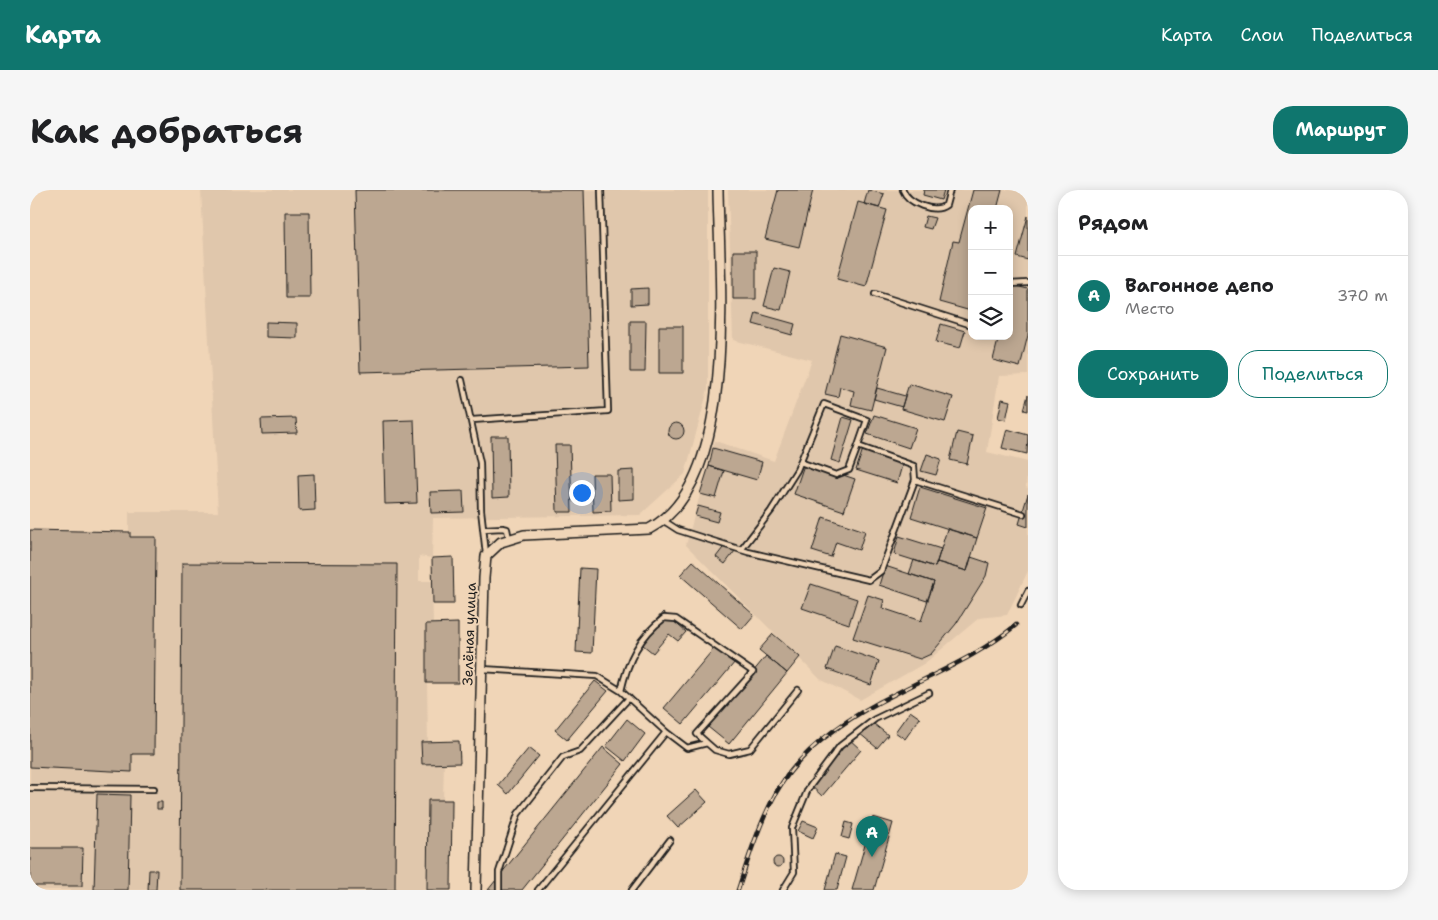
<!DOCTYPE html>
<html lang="ru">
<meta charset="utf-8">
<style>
:root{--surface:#fff;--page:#f6f6f6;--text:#202124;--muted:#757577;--line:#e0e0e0;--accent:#0f766e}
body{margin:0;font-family:"Shantell Sans",sans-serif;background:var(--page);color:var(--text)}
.controls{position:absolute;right:15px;top:15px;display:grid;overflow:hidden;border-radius:10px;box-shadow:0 2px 12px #0003}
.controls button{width:45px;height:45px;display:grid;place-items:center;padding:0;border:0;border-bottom:1px solid var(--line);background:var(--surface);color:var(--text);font:25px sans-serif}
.you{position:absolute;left:551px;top:302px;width:18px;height:18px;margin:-12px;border:4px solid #fff;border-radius:50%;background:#1a73e8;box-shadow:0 0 0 8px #1a73e833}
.badge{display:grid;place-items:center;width:32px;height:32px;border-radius:50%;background:var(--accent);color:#fff;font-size:16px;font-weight:700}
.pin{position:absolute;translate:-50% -41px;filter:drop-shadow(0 1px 2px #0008)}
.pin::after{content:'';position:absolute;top:26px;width:18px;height:15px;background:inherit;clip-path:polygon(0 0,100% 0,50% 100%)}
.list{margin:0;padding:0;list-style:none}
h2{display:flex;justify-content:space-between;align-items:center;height:65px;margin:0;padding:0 20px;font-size:21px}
h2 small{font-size:16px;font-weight:400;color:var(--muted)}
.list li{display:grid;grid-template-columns:32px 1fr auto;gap:15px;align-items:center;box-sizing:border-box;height:80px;padding:0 20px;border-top:1px solid var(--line)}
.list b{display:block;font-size:19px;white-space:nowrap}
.list p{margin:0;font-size:16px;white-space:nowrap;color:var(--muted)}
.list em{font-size:16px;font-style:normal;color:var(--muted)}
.actions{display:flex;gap:10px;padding:15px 20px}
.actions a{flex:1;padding:11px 0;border:1px solid var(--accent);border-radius:20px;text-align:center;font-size:18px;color:var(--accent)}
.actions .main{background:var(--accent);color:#fff}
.icon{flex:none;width:28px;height:28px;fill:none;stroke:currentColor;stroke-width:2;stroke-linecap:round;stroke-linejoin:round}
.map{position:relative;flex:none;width:998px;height:700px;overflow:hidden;border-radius:20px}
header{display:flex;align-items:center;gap:30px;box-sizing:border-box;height:70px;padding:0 25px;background:var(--accent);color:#fff}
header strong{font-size:24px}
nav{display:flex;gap:28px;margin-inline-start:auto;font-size:18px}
.intro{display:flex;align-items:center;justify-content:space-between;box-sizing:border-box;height:120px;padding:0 30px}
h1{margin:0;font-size:35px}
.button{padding:12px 22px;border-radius:20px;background:var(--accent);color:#fff;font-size:18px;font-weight:700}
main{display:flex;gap:30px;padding:0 30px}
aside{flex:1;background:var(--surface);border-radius:20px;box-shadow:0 2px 12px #0003}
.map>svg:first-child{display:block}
.built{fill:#e0c7ac;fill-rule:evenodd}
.building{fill:#bca791;stroke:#1c1c1c}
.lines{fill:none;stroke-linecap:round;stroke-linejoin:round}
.service-casing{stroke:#1c1c1c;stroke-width:8}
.minor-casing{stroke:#1c1c1c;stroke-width:12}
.service{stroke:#f0d5b7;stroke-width:4.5}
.minor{stroke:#f0d5b7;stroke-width:9}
.rail-casing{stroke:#1c1c1c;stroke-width:4.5}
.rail{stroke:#f0d5b7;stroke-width:2.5;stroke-dasharray:8;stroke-linecap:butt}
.labels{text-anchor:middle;stroke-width:4;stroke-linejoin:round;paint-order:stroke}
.street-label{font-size:14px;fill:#1c1c1c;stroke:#f0d5b7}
</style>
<header>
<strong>Карта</strong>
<nav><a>Карта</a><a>Слои</a><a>Поделиться</a></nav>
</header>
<div class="intro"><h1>Как добраться</h1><a class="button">Маршрут</a></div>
<main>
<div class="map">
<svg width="998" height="700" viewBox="0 0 998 700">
<rect width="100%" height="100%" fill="#f0d5b7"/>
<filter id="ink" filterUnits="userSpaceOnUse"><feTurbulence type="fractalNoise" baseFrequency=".02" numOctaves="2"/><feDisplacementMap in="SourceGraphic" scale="10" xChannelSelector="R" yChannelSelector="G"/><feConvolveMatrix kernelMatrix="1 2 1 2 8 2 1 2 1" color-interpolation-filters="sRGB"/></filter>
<g filter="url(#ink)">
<path class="built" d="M171 0H678V199L655 284 610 325 403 328 402 368 389 366V391H402L403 434H396L398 552 391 553 392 574 414 573 413 610H422L421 700H0V340L99 342V322H188Z
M698 0H998V185L969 186 957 262 998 272 996 297 998 298V381L977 425 949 428 895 473 830 510 790 489 656 355 685 251 744 271 782 170 703 150ZM942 19H979V146H942Z"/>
<path class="building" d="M325 0H554L559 176 330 182Z
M748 0H783L769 57 735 49Z
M838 0 854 4 849 18 834 14Z
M894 0H914L911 10 893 5Z
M943 0H972L967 19H942L941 121 909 112 923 51 929 52Z
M828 12 857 20 836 97 807 89Z
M255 22H279L280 108H256Z
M896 26 905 28 901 39 893 37Z
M998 26V70L987 67Z
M703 61H726V109H703Z
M744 78 760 82 751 120 734 116Z
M981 95 998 99V145L990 177 963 170 969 146H979V104Z
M618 98V114L601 115V99Z
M726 123 765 134 762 145 723 134Z
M600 131H616L615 182H600Z
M236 132 267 133V148L236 147Z
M911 134 935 141 930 158 906 152Z
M629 136H653V183H629Z
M810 144 857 157 841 220 821 215 824 201 810 197 808 207 795 204Z
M879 194 923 207 915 232 871 219Z
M847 198 875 206 872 217 844 209Z
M998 205V221L994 220Z
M972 209 980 211 976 230 968 228Z
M844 225 886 238 879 258 837 244Z
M813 227 823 230 810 273 801 270Z
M266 228 267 243 232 244 231 229Z
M384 230 387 313 355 314 353 231Z
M638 241a8 8 0 1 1 16 0a8 8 0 1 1-16 0Z
M977 239 998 245 997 264 972 258Z
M927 242 943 246 937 274 920 270Z
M461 246H478L479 307 462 308Z
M525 255H540L542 322H527Z
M683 258 732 272 727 290 679 276Z
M833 259 873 272 867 293 826 280Z
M897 264 911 269 906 285 891 281Z
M775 272 825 289 814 321 764 304Z
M679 276 694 281 686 308 670 304Z
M604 280V309L588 310V281Z
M284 284 285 320 269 321 268 285Z
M562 284H580L581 321 563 322Z
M890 297 957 318 947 348 881 327Z
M433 301 434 322 401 323 400 302Z
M998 304V337L989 334Z
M668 316 690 322 687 332 665 326Z
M793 327 835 341 829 360 806 352 801 367 782 361Z
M917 339 947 348 937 381 907 372Z
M0 340 100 342V347H126L124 564H102V582L0 577Z
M869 346 911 359 905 377 864 364Z
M696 354 705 361 695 374 686 367Z
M423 367 424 414H403L402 368Z
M941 367 959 373 956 386 926 434 901 464 890 469 823 448 838 405 854 410 852 418 891 431 904 392 879 384 884 370 905 377 907 372 937 381Z
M663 371 724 425 712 439 650 385Z
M152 373 367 374 365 700H150Z
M855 376 904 392 897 411 849 395Z
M550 378 566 379 562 463 546 462Z
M781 394 827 409 819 434 772 418Z
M633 422 656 442 648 451 639 444 623 463 608 451Z
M428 433V493H396V434Z
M743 444 770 467 757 483 729 460Z
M686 456 705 472 653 534 634 518Z
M805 456 849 471 841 495 797 479Z
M736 466 757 483 699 554 678 537Z
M565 491 578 501 537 550 525 540Z
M880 521 890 528 875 549 865 542Z
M597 529 615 544 595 571 576 556Z
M839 530 858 545 847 558 829 543Z
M818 548 831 560 792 606 779 594Z
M429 551 430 573 392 574 391 552Z
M573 557 593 574 492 700H458Z
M499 558 509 566 478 604 468 595Z
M666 600 677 612 648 638 637 626Z
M67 604 100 605 98 700H64Z
M398 610H422L421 700H397Z
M127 612H132V619H127Z
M843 627 863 633 844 700H822Z
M773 631 788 637 783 648 768 641Z
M816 632 823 634 819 649 812 647Z
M0 658H53L52 696H0Z
M805 664 816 667 807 700H795Z
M743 672a5 5 0 1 1 10 0a5 5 0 1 1-10 0Z
M119 680H127L126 700H118Z"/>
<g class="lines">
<g class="service-casing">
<path id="service" d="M873 0C878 13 904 24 916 15L920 0
M979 94 998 93
M845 104 942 135
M432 190 450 273 451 320 456 364
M442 230 578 221 571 0
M770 272 806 285 819 280 828 256
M634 331 648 340 718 362 839 390 851 381 885 290 993 324
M453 339 473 338 477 339 479 349
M711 360 741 321 767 280 794 214 837 230 828 256 884 276 885 290
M991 415 998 401
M452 479 567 486 591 501 636 542 657 558 677 553 685 560 699 564 720 559 768 500
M591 501C598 470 609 447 634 428L646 429 723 482 667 544 677 553
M0 598 124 599
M469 700V682L488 624 533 567 550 561 599 508
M508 700 636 542
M602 700 640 650
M753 700 764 682 762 638 778 599 810 556 845 529 899 503"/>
</g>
<g class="minor-casing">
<path id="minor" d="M446 700 454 388 456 366 471 352 494 345 619 339C710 292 689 87 688 0"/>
</g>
<use href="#service" class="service"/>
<use href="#minor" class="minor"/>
<g class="rail-casing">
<path id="rail" d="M708 700C719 666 730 632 747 601 773 556 822 525 867 503 908 482 950 465 986 435"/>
</g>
<use href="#rail" class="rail"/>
</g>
</g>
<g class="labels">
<g class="street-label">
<text transform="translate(439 444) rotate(-88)" y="5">Зелёная улица</text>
</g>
</g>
</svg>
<div class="controls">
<button>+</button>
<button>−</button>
<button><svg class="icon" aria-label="layers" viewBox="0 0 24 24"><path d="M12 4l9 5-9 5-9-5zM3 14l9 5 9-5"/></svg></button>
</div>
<div class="you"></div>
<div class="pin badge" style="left:842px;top:667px">A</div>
</div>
<aside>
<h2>Рядом<small></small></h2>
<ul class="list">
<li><span class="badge">A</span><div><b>Вагонное депо</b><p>Место</p></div><em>370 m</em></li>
</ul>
<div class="actions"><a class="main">Сохранить</a><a>Поделиться</a></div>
</aside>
</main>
